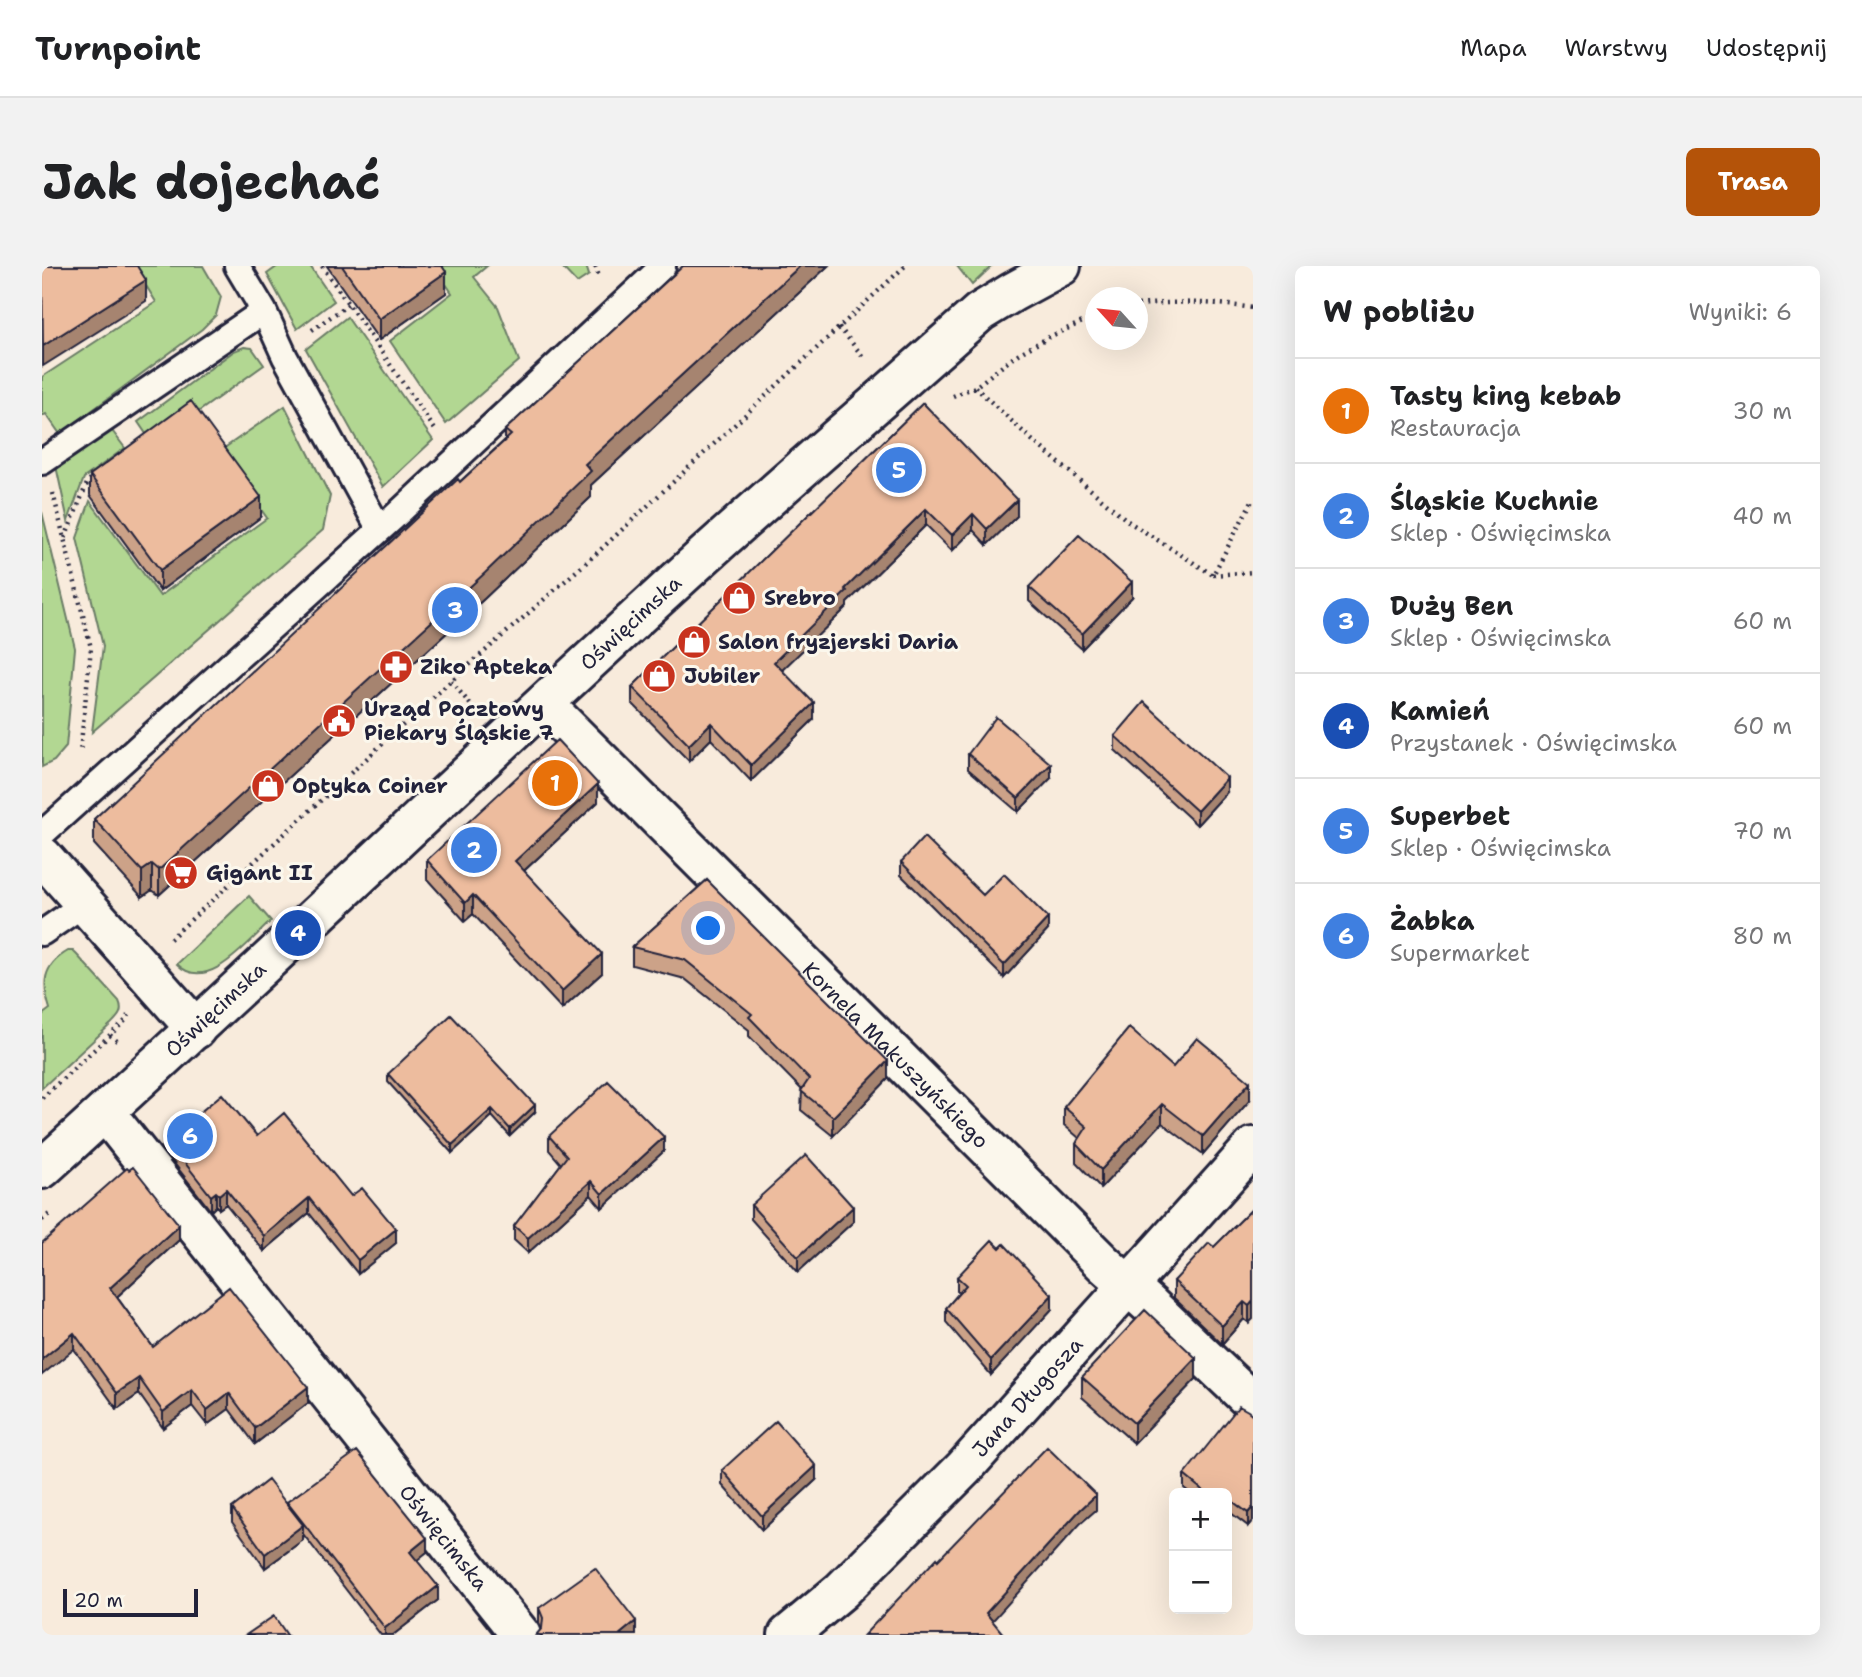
<!DOCTYPE html>
<html lang="pl">
<meta charset="utf-8">
<style>
:root{--surface:#fff;--page:#f2f2f2;--text:#202124;--muted:#757577;--line:#e0e0e0;--accent:#b45309}
body{margin:0;font-family:"Shantell Sans",sans-serif;background:var(--page);color:var(--text)}
.controls{position:absolute;right:21px;bottom:21px;display:grid;overflow:hidden;border-radius:10px;box-shadow:0 7px 28px #0002}
.controls button{width:63px;height:63px;display:grid;place-items:center;padding:0;border:0;border-bottom:2px solid var(--line);background:var(--surface);color:var(--text);font:35px sans-serif}
.compass{position:absolute;left:1043px;top:21px;width:63px;height:63px;border-radius:50%;background:var(--surface);box-shadow:0 7px 28px #0002;rotate:297deg}
.scale{position:absolute;left:21px;bottom:18px;width:135px;box-sizing:border-box;padding-left:7px;border:4px solid #22223b;border-top:0;font-size:19px;line-height:24px;white-space:nowrap;color:#22223b;-webkit-text-stroke:5px #fbf7ec;paint-order:stroke}
.you{position:absolute;left:667px;top:663px;width:24px;height:24px;margin:-18px;border:5px solid #fff;border-radius:50%;background:#1a73e8;box-shadow:0 0 0 10px #1a73e833}
.badge{display:grid;place-items:center;width:46px;height:46px;border-radius:50%;background:var(--accent);color:#fff;font-size:23px;font-weight:700}
.pin{position:absolute;translate:-50% -50%;border:4px solid #fff;box-shadow:0 2px 7px #0006}
.list{margin:0;padding:0;list-style:none}
h2{display:flex;justify-content:space-between;align-items:center;height:91px;margin:0;padding:0 28px;font-size:30px}
h2 small{font-size:23px;font-weight:400;color:var(--muted)}
.list li{display:grid;grid-template-columns:46px 1fr auto;gap:21px;align-items:center;box-sizing:border-box;height:105px;padding:0 28px;border-top:2px solid var(--line)}
.list b{display:block;font-size:26px;white-space:nowrap}
.list p{margin:0;font-size:23px;white-space:nowrap;color:var(--muted)}
.list em{font-size:23px;font-style:normal;color:var(--muted)}
.map{position:relative;flex:none;width:1211px;height:1369px;overflow:hidden;border-radius:10px}
header{display:flex;align-items:center;gap:42px;box-sizing:border-box;height:98px;padding:0 35px;background:var(--surface);border-bottom:2px solid var(--line)}
header strong{font-size:33px}
nav{display:flex;gap:38px;margin-inline-start:auto;font-size:24px}
.intro{display:flex;align-items:center;justify-content:space-between;box-sizing:border-box;height:168px;padding:0 42px}
h1{margin:0;font-size:49px}
.button{padding:18px 32px;border-radius:10px;background:var(--accent);color:#fff;font-size:24px;font-weight:700}
main{display:flex;gap:42px;padding:0 42px}
aside{flex:1;background:var(--surface);border-radius:10px;box-shadow:0 7px 28px #0002}
.map>svg:first-child{display:block}
.green{fill:#b2d792;stroke:#6a7c66;stroke-width:2}
.lines{fill:none;stroke-linecap:round;stroke-linejoin:round}
.service-casing{stroke:#22223b;stroke-width:30}
.minor-casing{stroke:#22223b;stroke-width:44}
.tertiary-casing{stroke:#22223b;stroke-width:44}
.path{stroke:#22223b;stroke-width:4.5;stroke-dasharray:2 5;stroke-linecap:butt}
.service{stroke:#fbf7ec;stroke-width:24}
.minor{stroke:#fbf7ec;stroke-width:38}
.tertiary{stroke:#fbf7ec;stroke-width:38}
.wall{fill:#cca288;stroke:#22223b;stroke-width:2}
.shaded-wall{fill:#a6846f;stroke:#22223b;stroke-width:2}
.building{fill:#edbc9e;stroke:#22223b;stroke-width:2}
.labels{text-anchor:middle;stroke-width:6;stroke-linejoin:round;paint-order:stroke}
.poi-label{font-size:21px;font-weight:bold;fill:#22223b;stroke:#fbf7ec;text-anchor:start}
.street-label{font-size:21px;fill:#22223b;stroke:#fbf7ec}
</style>
<header>
<strong>Turnpoint</strong>
<nav><a>Mapa</a><a>Warstwy</a><a>Udostępnij</a></nav>
</header>
<div class="intro"><h1>Jak dojechać</h1><a class="button">Trasa</a></div>
<main>
<div class="map">
<svg width="1211" height="1369" viewBox="0 0 1211 1369">
<rect width="100%" height="100%" fill="#f8ebdc"/>
<filter id="ink" filterUnits="userSpaceOnUse"><feTurbulence type="fractalNoise" baseFrequency=".0143" numOctaves="2"/><feDisplacementMap in="SourceGraphic" scale="14" xChannelSelector="R" yChannelSelector="G"/><feConvolveMatrix kernelMatrix="1 2 1 2 8 2 1 2 1" color-interpolation-filters="sRGB"/></filter>
<g filter="url(#ink)">
<path class="green" d="M92 0H161L179 31 174 49 160 63 18 168 4 148 0 150V111L114 36Z
M236 0H268L292 35 255 63 225 8Z
M392 0H445L432 11 456 41 477 95 404 158 348 75 410 27Z
M519 0H544L547 9 535 17Z
M915 0H950L930 19Z
M305 51 391 174 341 221 264 83Z
M202 81 210 82 222 99 111 178 96 156 192 85Z
M243 140 288 230 281 264 50 466 61 380 35 272 48 235 118 330 225 252 178 185Z
M68 162 83 182 42 212 26 255 14 200Z
M0 246 33 382 24 481 12 495 0 501Z
M207 630 229 655C207 675 165 729 135 698Z
M26 685H31L35 689 77 735C82 746 76 751 69 758L0 822V749L8 743C0 718 0 700 26 685Z"/>
<g class="lines">
<g class="service-casing">
<path id="service" d="M195 0 222 45 243 91 338 264
M0 196 222 45
M0 568 351 252 621 0
M0 667 42 638"/>
</g>
<g class="minor-casing">
<g id="minor">
<path id="s1" d="M502 438 1062 998 1109 1040 1211 1137"/>
<path d="M0 590 154 763"/>
<path id="s2" d="M63 846 479 1369"/>
<path id="s3" d="M746 1369 799 1325 922 1202 1211 881"/>
</g>
</g>
<g class="tertiary-casing">
<g id="tertiary">
<path id="s4" d="M0 903C224 700 442 490 665 287 755 206 847 127 938 46L971 26 1019 0"/>
</g>
</g>
<path class="path" d="M280 0 394 165
M553 0 557 10
M1096 39C1137 35 1170 36 1211 42
M797 61 823 93
M270 64 307 38
M933 121 990 174 1087 256 1171 309 1211 233
M911 130 933 121 976 88 1009 70 1054 50
M11 227 49 382 38 486
M23 272 46 215 51 211
M1171 309 1211 306
M409 415 433 444
M128 673 409 415 555 287 863 0
M75 775 68 769 84 754 86 749
M0 832 68 769
M0 954 10 946"/>
<use href="#service" class="service"/>
<use href="#minor" class="minor"/>
<use href="#tertiary" class="tertiary"/>
</g>
<path class="wall" d="M285 0H400L404 27 337 74Z
M641 0H786L549 219V231L443 332 117 629 110 624 100 631 52 578V553L463 174V164Z
M881 137 975 250 945 279 931 264 910 285 884 259 805 337V341L740 404 772 453 709 515 669 473 647 495 590 437V421Z
M48 209 219 251 118 325 48 229Z
M987 321 1090 331 1040 383 987 335Z
M1073 470 1185 526 1155 559 1073 484Z
M926 488 1009 512 976 546 926 503Z
M556 536 482 605 560 707 520 743 431 648 423 655 385 613V594Z
M859 596 941 629 1006 664 962 712 859 609Z
M665 614 846 813 791 870 759 844 760 824 707 770V764L643 713 590 699V681Z
M1131 801 1208 834 1161 888 1120 857 1059 922 1034 896V878L1037 872 1022 859V841Z
M346 808 493 846 468 870 450 850 410 887 346 816Z
M215 870 309 930 354 977 316 1008 267 947 222 985 184 938 177 943 174 940 169 945 125 888V874Z
M507 870 622 885 560 942 549 929 486 987 472 974V960L519 898 507 884Z
M709 939 811 956 756 1006 709 953Z
M1211 942 1207 1057 1202 1053 1180 1078 1132 1032V1015L1172 981Z
M137 974 75 1031 111 1081 266 1137 213 1178 187 1143 165 1159 150 1140 121 1162 97 1128 75 1143 32 1083 0 977Z
M915 1011 1010 1043 949 1109 904 1056V1042L917 1027 915 1025Z
M1040 1111 1154 1113 1092 1177 1040 1131Z
M1211 1149V1254L1206 1260 1185 1244V1227H1148L1142 1222V1209Z
M680 1204 774 1214 720 1264 680 1219Z
M245 1236 385 1286 374 1294 396 1334 351 1369H339L261 1268V1274L223 1302 190 1256V1242L245 1239Z
M497 1342 594 1369 499 1363 497 1357Z"/>
<path class="shaded-wall" d="M758 0H786L549 219V231L443 332 117 629V604L543 198Z
M404 6V27L337 74V53Z
M104 14V35L1 100V80Z
M219 231V251L118 325V304Z
M975 234V250L945 279V263Z
M884 243V259L805 337V341L732 412V396L803 323Z
M931 248V264L910 285V269Z
M1090 316V331L1040 383V368Z
M772 437V453L709 515V499Z
M669 457V473L647 495V479Z
M1009 498V512L976 546V532Z
M1185 512V526L1155 559V545Z
M556 518V536L473 613V595Z
M110 598V624L100 631V605Z
M431 629V648L423 655V637Z
M1006 652V664L962 712V699Z
M560 688V707L520 743V725Z
M846 795V813L791 870V851Z
M1208 816V834L1161 888V870Z
M1120 838V857L1059 922V904Z
M493 839V846L468 870V863Z
M450 843V850L410 887V879Z
M622 871V885L560 942V928Z
M549 915V929L486 987V972Z
M184 923V938L177 943V929Z
M174 926V940L169 945V930Z
M267 932V947L222 985V970Z
M811 941V956L756 1006V991Z
M137 959V974L68 1037V1022Z
M354 963V977L316 1008V994Z
M1010 1029V1043L949 1109V1094Z
M1211 1035V1053L1207 1057V1040Z
M1202 1036V1053L1180 1078V1060Z
M32 1067V1083L0 1109V1093Z
M1154 1092V1113L1092 1177V1157Z
M97 1112V1128L75 1143V1127Z
M266 1121V1137L213 1178V1162Z
M150 1124V1140L121 1162V1146Z
M187 1127V1143L165 1159V1144Z
M774 1200V1214L720 1264V1250Z
M1054 1229V1244L1038 1258 944 1362V1347L1038 1244Z
M1211 1241V1254L1206 1260V1247Z
M261 1259V1274L223 1302V1288Z
M385 1272V1286L368 1300V1286Z
M396 1320V1334L351 1369H343V1362Z
M594 1355V1369H577Z"/>
<path class="building" d="M0 0H95L104 14 1 80Z
M300 0H400L404 6 337 53Z
M641 0H758L543 198 549 205 443 307 117 604 110 598 100 605 52 553 416 213 418 216 469 169 463 164Z
M149 135 219 231 118 304 48 209Z
M881 137 975 234 945 263 931 248 910 269 884 243 803 323 805 325 732 396 772 437 709 499 669 457 647 479 590 421Z
M1037 269 1090 316 1040 368 987 321Z
M1102 436 1185 512 1155 545 1073 470Z
M954 451 1009 498 976 532 926 488Z
M515 474 556 518 473 595 560 688 520 725 431 629 423 637 385 594Z
M882 571 941 629 962 608 1006 652 962 699 859 596Z
M665 614 846 795 791 851 759 825 767 813 707 751 710 748 643 694 590 681Z
M409 749 493 839 468 863 450 843 410 879 346 808Z
M1087 762 1131 801 1155 772 1208 816 1161 870 1120 838 1059 904 1034 878 1045 861 1022 841Z
M566 815 622 871 560 928 549 915 486 972 472 960 525 890 507 870Z
M180 828 215 870 242 847 309 930 320 922 354 963 316 994 267 932 222 970 184 923 177 929 174 926 169 930 125 874Z
M764 889 811 941 756 991 709 939Z
M91 901 137 959 68 1022 111 1081 187 1021 266 1121 213 1162 187 1127 165 1144 150 1124 121 1146 97 1112 75 1127 32 1067 0 1093V977L85 902 87 904Z
M1211 942V1035L1207 1040 1202 1036 1180 1060 1132 1015 1167 977 1172 981Z
M950 974 958 982 962 978 1010 1029 949 1094 904 1042 924 1019 915 1011Z
M1103 1044 1154 1092 1092 1157 1040 1111Z
M1197 1140 1206 1145 1211 1149V1241L1206 1247 1185 1231V1227L1178 1226 1177 1227H1164L1142 1209Z
M734 1155 774 1200 720 1250 680 1204Z
M1005 1181 1054 1229 1038 1244 944 1347 962 1369H822L895 1292 896 1294Z
M315 1185 385 1272 368 1286 396 1320 343 1362 245 1236Z
M226 1214 261 1259 223 1288 190 1242Z
M553 1302 594 1355 577 1369H494L500 1362 501 1352 497 1342Z
M232 1350 245 1369H204Z"/>
</g>
<defs>
<g id="shop-disc" transform="scale(1.75)"><circle r="9.5" fill="#c8321e" stroke="#fbf7ec"/><path d="M-5-2.5h2.3a2.7 3.5 0 0 1 5.4 0H5L5.5 6h-11ZM-1.5-2.5h3a1.5 2.3 0 0 0-3 0Z" fill="#fff"/></g>
<g id="pharmacy-disc" transform="scale(1.75)"><circle r="9.5" fill="#c8321e" stroke="#fbf7ec"/><path d="M-2-6h4v4h4v4h-4v4h-4v-4h-4v-4h4Z" fill="#fff"/></g>
<g id="civic-disc" transform="scale(1.75)"><circle r="9.5" fill="#c8321e" stroke="#fbf7ec"/><path d="M-.6-6.5H3V-4.5H.6V-3L4-1V1h2V6H-6V1h2V-1L-.6-3ZM-1.2 2.5V6h2.4V2.5Z" fill="#fff"/></g>
<g id="supermarket-disc" transform="scale(1.75)"><circle r="9.5" fill="#c8321e" stroke="#fbf7ec"/><path d="M-6-5.5h2.5l.6 2H6L4.5 2H-2.5L-4.4-4H-6ZM-1.5 3.2a1.3 1.3 0 1 0 .1 0ZM3 3.2a1.3 1.3 0 1 0 .1 0Z" fill="#fff"/></g>
</defs>
<g fill-rule="evenodd">
<use href="#shop-disc" x="697" y="332"/>
<use href="#shop-disc" x="652" y="376"/>
<use href="#pharmacy-disc" x="354" y="401"/>
<use href="#shop-disc" x="617" y="410"/>
<use href="#civic-disc" x="297" y="455"/>
<use href="#shop-disc" x="226" y="520"/>
<use href="#supermarket-disc" x="139" y="607"/>
</g>
<g class="labels">
<g class="poi-label">
<text x="722" y="339">Srebro</text>
<text x="676" y="383">Salon fryzjerski Daria</text>
<text x="378" y="408">Ziko Apteka</text>
<text x="642" y="417">Jubiler</text>
<text x="322" y="450">Urząd Pocztowy<tspan x="322" dy="24">Piekary Śląskie 7</tspan></text>
<text x="250" y="527">Optyka Coiner</text>
<text x="164" y="614">Gigant II</text>
</g>
<g class="street-label">
<text dy="7" stroke="none"><textPath href="#s4" startOffset="803">Oświęcimska</textPath></text>
<text dy="7" stroke="none"><textPath href="#s4" startOffset="236">Oświęcimska</textPath></text>
<text dy="7" stroke="none"><textPath href="#s1" startOffset="497">Kornela Makuszyńskiego</textPath></text>
<text dy="7" stroke="none"><textPath href="#s3" startOffset="338">Jana Długosza</textPath></text>
<text dy="7" stroke="none"><textPath href="#s2" startOffset="544">Oświęcimska</textPath></text>
</g>
</g>
</svg>
<div class="controls">
<button>+</button>
<button>−</button>
</div>
<svg class="compass" viewBox="-18 -18 36 36"><path d="M0-13l5 13h-10z" fill="#e53935"/><path d="M0 13l5-13h-10z" fill="#757577"/></svg>
<div class="scale">20 m</div>
<div class="you"></div>
<div class="pin badge" style="left:513px;top:517px;background:#e8710a">1</div>
<div class="pin badge" style="left:432px;top:584px;background:#3f7fe0">2</div>
<div class="pin badge" style="left:413px;top:344px;background:#3f7fe0">3</div>
<div class="pin badge" style="left:256px;top:667px;background:#1a4fb4">4</div>
<div class="pin badge" style="left:857px;top:204px;background:#3f7fe0">5</div>
<div class="pin badge" style="left:148px;top:870px;background:#3f7fe0">6</div>
</div>
<aside>
<h2>W pobliżu<small>Wyniki: 6</small></h2>
<ul class="list">
<li><span class="badge" style="background:#e8710a">1</span><div><b>Tasty king kebab</b><p>Restauracja</p></div><em>30 m</em></li>
<li><span class="badge" style="background:#3f7fe0">2</span><div><b>Śląskie Kuchnie</b><p>Sklep · Oświęcimska</p></div><em>40 m</em></li>
<li><span class="badge" style="background:#3f7fe0">3</span><div><b>Duży Ben</b><p>Sklep · Oświęcimska</p></div><em>60 m</em></li>
<li><span class="badge" style="background:#1a4fb4">4</span><div><b>Kamień</b><p>Przystanek · Oświęcimska</p></div><em>60 m</em></li>
<li><span class="badge" style="background:#3f7fe0">5</span><div><b>Superbet</b><p>Sklep · Oświęcimska</p></div><em>70 m</em></li>
<li><span class="badge" style="background:#3f7fe0">6</span><div><b>Żabka</b><p>Supermarket</p></div><em>80 m</em></li>
</ul>
</aside>
</main>
